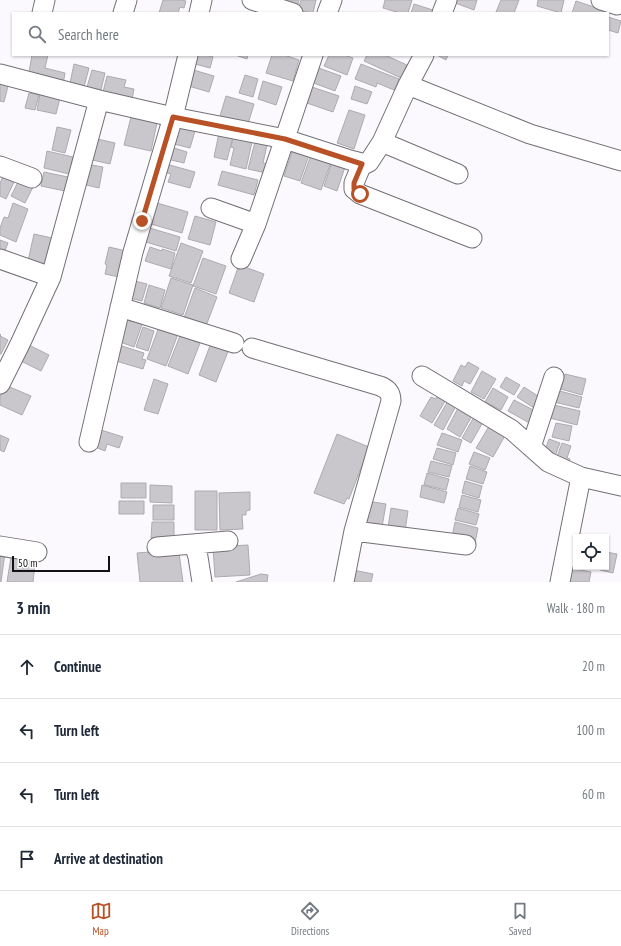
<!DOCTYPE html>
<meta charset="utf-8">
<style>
:root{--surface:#fff;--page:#f2f2f3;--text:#1f2937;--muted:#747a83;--line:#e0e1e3;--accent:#b85226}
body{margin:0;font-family:"PT Sans Narrow",sans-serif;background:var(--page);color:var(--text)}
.controls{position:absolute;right:12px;bottom:12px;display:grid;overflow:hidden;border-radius:0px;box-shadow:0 1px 3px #0004}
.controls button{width:36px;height:36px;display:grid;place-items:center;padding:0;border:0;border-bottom:1px solid var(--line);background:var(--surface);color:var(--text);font:20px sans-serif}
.scale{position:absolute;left:12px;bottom:10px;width:98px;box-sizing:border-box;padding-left:4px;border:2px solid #121113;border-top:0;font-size:11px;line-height:14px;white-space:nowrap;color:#121113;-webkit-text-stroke:3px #fff;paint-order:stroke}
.stop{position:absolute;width:12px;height:12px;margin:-9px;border:3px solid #b85226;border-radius:50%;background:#fff}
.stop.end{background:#b85226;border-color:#fff;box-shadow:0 1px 4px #0008}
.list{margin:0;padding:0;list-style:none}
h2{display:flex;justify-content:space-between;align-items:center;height:52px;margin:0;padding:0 16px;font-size:17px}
h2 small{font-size:13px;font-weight:400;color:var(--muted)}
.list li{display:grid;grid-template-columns:26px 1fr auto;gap:12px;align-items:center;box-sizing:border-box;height:64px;padding:0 16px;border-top:1px solid var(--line)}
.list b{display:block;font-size:15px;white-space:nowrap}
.list em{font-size:13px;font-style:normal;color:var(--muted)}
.icon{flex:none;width:22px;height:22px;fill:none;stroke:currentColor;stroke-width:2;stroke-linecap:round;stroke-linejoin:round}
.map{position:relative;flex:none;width:621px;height:582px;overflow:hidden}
.search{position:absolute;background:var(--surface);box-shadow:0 1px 3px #0004;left:12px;right:12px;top:12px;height:44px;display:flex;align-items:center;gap:10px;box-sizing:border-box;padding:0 14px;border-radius:0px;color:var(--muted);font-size:15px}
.sheet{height:308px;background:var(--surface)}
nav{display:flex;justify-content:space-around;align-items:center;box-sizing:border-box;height:56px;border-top:1px solid var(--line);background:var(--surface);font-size:11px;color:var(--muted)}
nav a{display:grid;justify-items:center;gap:2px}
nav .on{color:var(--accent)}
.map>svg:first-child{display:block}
.building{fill:#c9c6cc;stroke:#adaab0}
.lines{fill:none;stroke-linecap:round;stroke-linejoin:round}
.minor-casing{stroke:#737076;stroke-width:21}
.minor{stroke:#fff;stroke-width:19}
.route{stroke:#b85226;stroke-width:5}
</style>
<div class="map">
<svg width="621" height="582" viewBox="0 0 621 582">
<rect width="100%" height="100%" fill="#fbf8fe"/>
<path class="building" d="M163 0H181L186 1 184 8 180 7 178 13H159Z
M285 0H299L297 8 284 4Z
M301 0H316L313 13 298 10Z
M385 0H412L408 13H400L383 8Z
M451 0H477L474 10 450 1Z
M501 0H519L514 13H500L496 12Z
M538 0H564L561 13 537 6Z
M576 1 603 10 602 13H572Z
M414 4 436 11V13H411Z
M608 17 621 21 618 33 608 30Z
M32 55H48L45 68 65 73 63 85 28 78Z
M198 55H206L213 57 210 68 195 64Z
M235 55H248L247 59Z
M272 55H284L299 60 293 81 266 73Z
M329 55H344L353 58 347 75 324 66Z
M367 55H385L407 65 401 78 364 61Z
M437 55H448L446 60Z
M74 64 89 68 84 87 70 83Z
M361 64 399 79 394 90 377 83 376 87 355 79Z
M316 67 341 76 335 91 311 82Z
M190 69 214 76 209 92 185 85Z
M92 70 105 73 101 90 87 87Z
M245 75 258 79 253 97 239 93Z
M107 76 126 80 124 87 134 89 132 99 103 92Z
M263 81 282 87 276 105 258 99Z
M0 84 8 86 4 102 0 101Z
M309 86 339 96 333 112 304 102Z
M355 86 372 92 367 104 351 99Z
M29 93 39 95 35 110 25 108Z
M40 94 60 98 56 114 37 110Z
M226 96 254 104 248 124 220 116Z
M349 110 365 115 354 149 337 143Z
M131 117 157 123 151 151 124 145Z
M175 126 195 131 190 148 170 143Z
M57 127 71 130 65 153 52 150Z
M219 133 233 137 227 160 214 157Z
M233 137 252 142 246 169 230 165 234 148 231 147Z
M93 138 115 143 110 164 88 159Z
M255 142 267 145 263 163 268 164 266 173 248 169Z
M171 147 187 152 184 163 167 159Z
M293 149 309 155 300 181 284 176Z
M47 151 73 157 69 174 44 168Z
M311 155 331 162 321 190 301 183Z
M332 162 345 167 337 191 324 186Z
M86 164 103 167 99 188 82 184Z
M166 164 195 172 190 188 168 182 171 174 164 172Z
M222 171 258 180 254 195 218 185Z
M44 172 68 177 65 191 41 186Z
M4 174 15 180 6 199 0 196V183Z
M20 178 34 185 25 203 11 196Z
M13 203 28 209 16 242 0 235V228L4 217 8 218Z
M157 203 188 212 182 233 151 224Z
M195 216 216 222 210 245 188 239Z
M143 226 180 237 176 251 139 240Z
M34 234 52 238 46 265 28 261Z
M0 240 8 243 3 256 0 255Z
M181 243 203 251 191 283 169 276Z
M109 247 126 251 119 277 105 274 107 265 105 264Z
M150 247 162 251V249L175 253 171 269 145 261Z
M203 258 226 266 216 294 193 286Z
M239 265 264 274 254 302 229 293Z
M171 278 193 285 183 315 161 308Z
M131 280 147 284 142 301 126 297Z
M149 285 165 290 160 308 144 303Z
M195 288 217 297 206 326 184 318Z
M136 316 144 319 134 347 120 342 127 320 133 322Z
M143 327 154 331 148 351 136 347Z
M159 327 178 334 166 366 147 359Z
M0 334 1 335 0 336 8 340 1 354H0Z
M180 336 200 343 188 374 168 366Z
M211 343 229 349 216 382 199 375Z
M27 344 49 355 41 371 19 360Z
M122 346 144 353 142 359 146 360 143 369 116 361 118 352 120 353Z
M468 362 479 368 470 384 464 381 462 386 453 381 461 365 465 367Z
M482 371 496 379 484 399 471 392Z
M565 374 586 379 582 395 561 389Z
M506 377 520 385 514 395 500 387Z
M154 379 168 384 158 414 144 410Z
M5 385 31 396 22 415 0 405V397Z
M524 387 541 398 534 408 517 397Z
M493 388 508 397 501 410 485 402Z
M556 390 582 397 579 408 554 402Z
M439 393 447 398 432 423 420 416 431 397 436 399Z
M514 400 539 413 533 425 508 411Z
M448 401 456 406 443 430 434 425Z
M554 405 580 411 577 425 550 418Z
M458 408 472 416 460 437 447 429Z
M474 417 483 422 471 443 462 438Z
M491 423 507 432 493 457 476 448Z
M556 423 572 426 569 441 552 437Z
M101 430 123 437 119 448 107 444 105 451 95 447Z
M442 433 462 440 458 452 437 445Z
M337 434 369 447 349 499 347 498 344 504 314 493Z
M0 435 9 439 4 452 0 450Z
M549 439 560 443 554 459 543 456Z
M562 443 571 446 567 458 570 459 568 466 555 462Z
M437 448 456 453 453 465 433 459Z
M474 452 490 458 485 470 469 464Z
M431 461 452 466 449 477 428 472Z
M470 466 487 472 483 484 466 479Z
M427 473 449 479 446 490 424 485Z
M465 481 482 486 479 498 462 493Z
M121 483H146V498H121Z
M150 485 172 486V503L150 502Z
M422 485 447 492 444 503 420 497Z
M195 491H217V530H195Z
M250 492V510L246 511V515H242L243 529 220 530 219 493Z
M462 495 481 500 478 512 459 507Z
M119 501H144V514H119Z
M367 501 386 504 382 527 363 524Z
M153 505H174V520H153Z
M391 508 408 511 405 531 388 528Z
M458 508 479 514 476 525 455 520Z
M152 522H174V538H151Z
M455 522 478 528 475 543 452 537Z
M248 545 250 575 215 577 213 547Z
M172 551 179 553 183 582H140L137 553 150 552V553Z
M0 552 5 553 1 582H0Z
M606 552 617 554 613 573 600 570 601 567H606Z
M36 556 33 582H7L11 557Z
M571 568 591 572 589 582H568Z
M353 570 373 574 371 582H351Z
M261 574 268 575 267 582H236Z"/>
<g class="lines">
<g class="minor-casing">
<path id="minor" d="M252 0 293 13
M601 0 617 5
M42 13 45 0
M123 13 127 0
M199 13 202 0
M327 13 332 0
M442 13 447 0
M0 74 99 100 173 117 285 139 350 160 365 164 369 162 382 142 408 85 424 55
M408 85 530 134 621 161
M382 142 458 174
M362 164 354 183V189L360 194 472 238
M0 166 32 178
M211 208 256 224 313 55
M0 259 51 277
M241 259 256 224
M120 307 234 343
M252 348 380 386C387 389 391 392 391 401L354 531 344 582
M422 376 512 430 548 462 581 477 621 486
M0 384 20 344 51 277 99 100
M89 442 133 252 173 117 188 55
M531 447 554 377
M354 531 466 545
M194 544 198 557 202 582
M0 546 37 552
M157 547 228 541
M560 582 581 477"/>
</g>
<use href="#minor" class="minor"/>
</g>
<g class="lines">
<path class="route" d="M142 221 173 117 285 139 362 164 354 183V189L360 194"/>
</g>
</svg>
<div class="controls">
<button><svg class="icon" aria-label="locate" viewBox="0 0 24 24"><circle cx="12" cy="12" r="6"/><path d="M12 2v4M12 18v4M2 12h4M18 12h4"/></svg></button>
</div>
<div class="scale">50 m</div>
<div class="stop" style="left:360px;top:194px"></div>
<div class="stop end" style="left:142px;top:221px"></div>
<div class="search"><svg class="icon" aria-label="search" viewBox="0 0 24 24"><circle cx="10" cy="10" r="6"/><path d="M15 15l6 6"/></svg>Search here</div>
</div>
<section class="sheet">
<h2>3 min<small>Walk · 180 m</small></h2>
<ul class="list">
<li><svg class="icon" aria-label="ahead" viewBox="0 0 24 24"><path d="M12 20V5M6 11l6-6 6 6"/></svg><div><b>Continue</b></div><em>20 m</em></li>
<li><svg class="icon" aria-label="left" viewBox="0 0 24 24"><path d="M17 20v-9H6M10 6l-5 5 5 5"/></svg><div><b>Turn left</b></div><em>100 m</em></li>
<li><svg class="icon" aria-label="left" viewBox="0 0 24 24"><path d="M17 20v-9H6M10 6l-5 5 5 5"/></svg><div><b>Turn left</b></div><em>60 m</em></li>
<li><svg class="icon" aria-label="arrive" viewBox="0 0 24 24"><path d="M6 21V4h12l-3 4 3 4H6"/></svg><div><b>Arrive at destination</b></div></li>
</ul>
</section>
<nav>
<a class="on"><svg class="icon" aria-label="map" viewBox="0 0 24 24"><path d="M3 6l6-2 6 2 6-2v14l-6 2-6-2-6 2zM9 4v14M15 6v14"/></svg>Map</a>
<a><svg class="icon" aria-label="directions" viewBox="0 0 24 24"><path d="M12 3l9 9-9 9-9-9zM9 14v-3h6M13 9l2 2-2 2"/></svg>Directions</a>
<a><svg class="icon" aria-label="saved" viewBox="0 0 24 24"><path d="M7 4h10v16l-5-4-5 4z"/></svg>Saved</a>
</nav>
